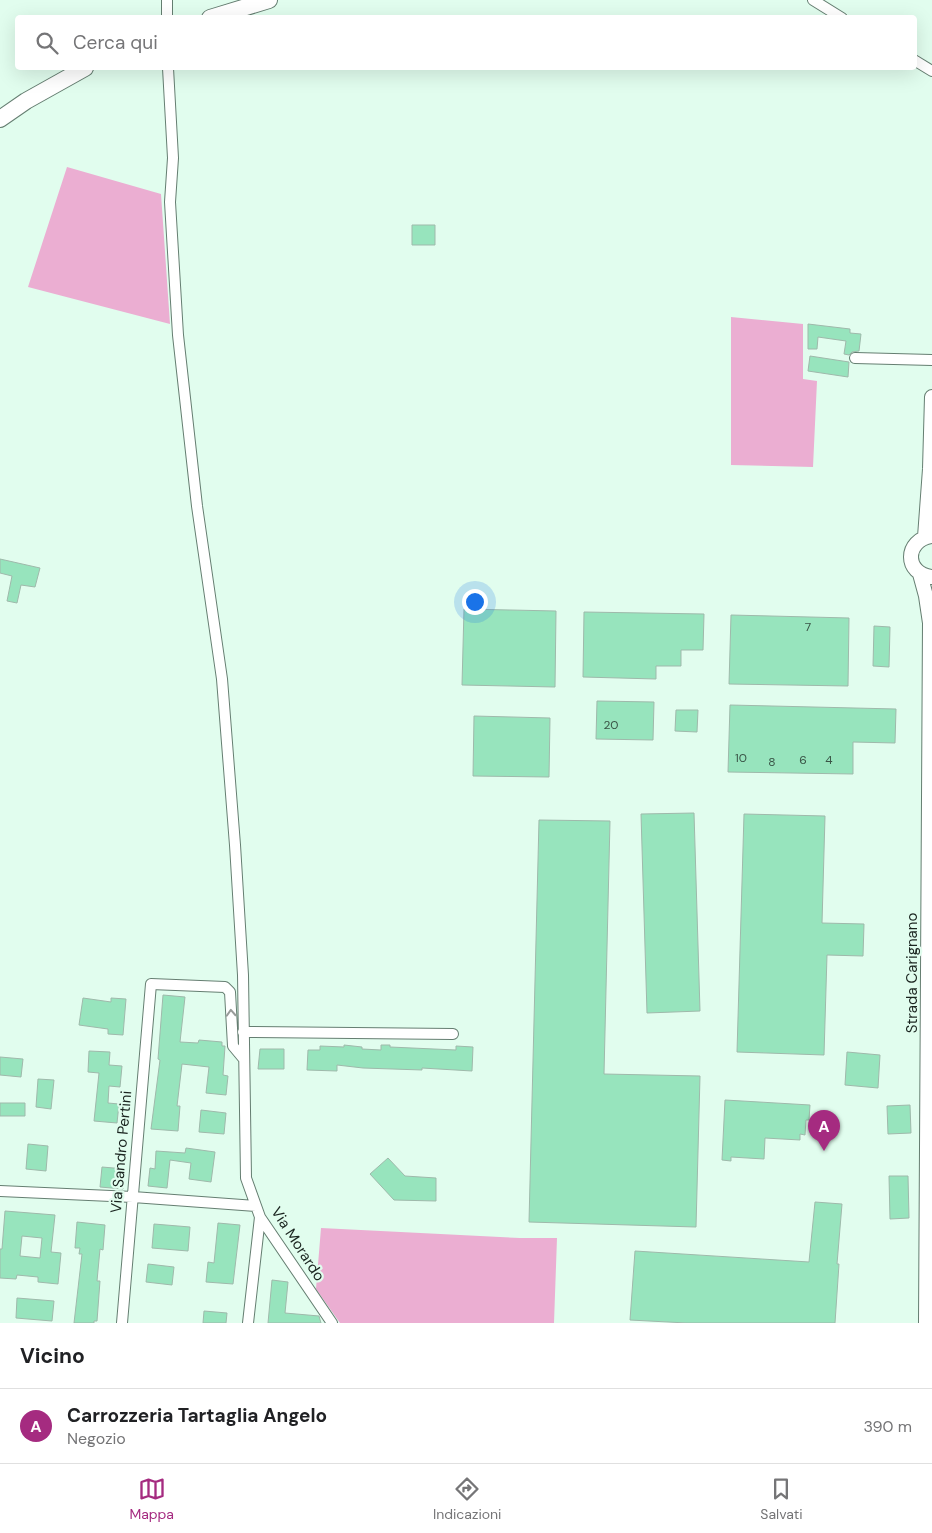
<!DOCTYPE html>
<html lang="it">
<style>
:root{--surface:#fff;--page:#f6f6f6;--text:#202124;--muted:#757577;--line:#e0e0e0;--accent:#a52b80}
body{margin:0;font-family:"DM Sans",sans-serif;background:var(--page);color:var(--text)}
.you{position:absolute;left:474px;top:601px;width:18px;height:18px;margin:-12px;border:4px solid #fff;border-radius:50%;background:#1a73e8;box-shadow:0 0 0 8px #1a73e833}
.badge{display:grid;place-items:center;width:32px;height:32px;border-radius:50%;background:var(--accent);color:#fff;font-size:16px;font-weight:700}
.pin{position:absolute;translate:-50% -41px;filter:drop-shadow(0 1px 2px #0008)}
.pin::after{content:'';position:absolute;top:26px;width:18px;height:15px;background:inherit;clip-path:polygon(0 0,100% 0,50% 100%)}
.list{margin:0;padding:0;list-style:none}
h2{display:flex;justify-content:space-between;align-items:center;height:65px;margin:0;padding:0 20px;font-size:21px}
h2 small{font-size:16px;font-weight:400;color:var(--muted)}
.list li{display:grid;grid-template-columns:32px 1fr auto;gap:15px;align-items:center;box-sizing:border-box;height:75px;padding:0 20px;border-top:1px solid var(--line)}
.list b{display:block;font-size:19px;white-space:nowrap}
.list p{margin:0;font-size:16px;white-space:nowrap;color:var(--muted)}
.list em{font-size:16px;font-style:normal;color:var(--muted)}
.icon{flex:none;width:28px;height:28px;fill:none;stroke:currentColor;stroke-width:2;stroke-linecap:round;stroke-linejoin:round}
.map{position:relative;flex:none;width:932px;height:1323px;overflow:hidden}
.search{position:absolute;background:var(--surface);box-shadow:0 5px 20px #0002;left:15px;right:15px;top:15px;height:55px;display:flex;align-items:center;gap:12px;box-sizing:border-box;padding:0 18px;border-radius:5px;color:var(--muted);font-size:19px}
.sheet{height:140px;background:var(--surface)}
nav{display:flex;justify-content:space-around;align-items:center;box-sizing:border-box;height:70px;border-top:1px solid var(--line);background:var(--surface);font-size:14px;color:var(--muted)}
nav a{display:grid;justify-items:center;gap:2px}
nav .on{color:var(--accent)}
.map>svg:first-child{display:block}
.green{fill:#ebaed2}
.building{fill:#97e4bd;stroke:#9fb9ab;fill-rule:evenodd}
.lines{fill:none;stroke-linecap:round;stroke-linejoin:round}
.street-casing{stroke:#657e71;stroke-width:12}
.secondary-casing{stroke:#657e71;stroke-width:16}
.primary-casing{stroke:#657e71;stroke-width:18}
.street{stroke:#fff;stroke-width:10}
.secondary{stroke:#fff;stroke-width:14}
.primary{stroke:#fff;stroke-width:16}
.oneway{stroke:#989c9a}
.labels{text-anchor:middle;stroke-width:4.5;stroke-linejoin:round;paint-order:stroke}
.number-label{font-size:12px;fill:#395446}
.street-label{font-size:15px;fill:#1a241f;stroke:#e1fdee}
</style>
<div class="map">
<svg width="932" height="1323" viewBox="0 0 932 1323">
<rect width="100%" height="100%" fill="#e1fdee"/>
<path class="green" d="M67 167 161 194 170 324 28 287Z
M731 317 803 324V379L817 381 813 467 731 465Z
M321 1228 520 1238H557L554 1323H340L316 1289Z"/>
<path class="building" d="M412 225H435V245H412Z
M808 324 850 329V333L861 334 859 351 852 352 849 355 844 354 846 341 818 337 817 349H808Z
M810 356 849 362 848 377 808 371Z
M0 559 40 568 35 587 21 585 17 603 7 601 12 576 0 573Z
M464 609 556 611 555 687 462 685Z
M584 612 704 614 703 650H681V666H656V679L583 677Z
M731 615 849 618 848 686 729 684Z
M874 626 890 627 889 667 873 666Z
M597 701 654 702 653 740 596 739Z
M730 705 896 709 895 743 853 742V774L728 772Z
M676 710H698L697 732 675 731Z
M474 716 550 718 549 777 473 776Z
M694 813 700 1011 647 1013 641 814Z
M744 814 825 816 822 923 864 924 863 956 827 955 824 1055 737 1052Z
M539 820 610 821 604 1074 700 1076 696 1227 529 1222Z
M163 995 185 997 180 1042 198 1043 199 1040 222 1042V1046H225L223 1075 228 1076 226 1095 206 1093 209 1067 182 1064 177 1106H180L178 1131 151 1129 160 1060 158 1059Z
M83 998 111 1002V998L126 999 123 1035 108 1034V1029L79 1025Z
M344 1045 362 1047V1049L381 1050V1045H390V1047L456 1050V1046L473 1047 472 1071 422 1068V1070L363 1068 337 1065V1071L307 1070 308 1050H320V1046L344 1047Z
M260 1049H284V1069H258Z
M89 1051 110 1052 109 1065 122 1066 120 1087 109 1086 108 1103 119 1104 117 1123 94 1121 99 1073 88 1072Z
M847 1052 880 1055 878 1088 845 1085Z
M0 1057 23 1059 21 1077 0 1075Z
M38 1079 54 1080 51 1109 36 1107Z
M725 1100 810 1105 809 1120H806L805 1135 800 1134V1140L765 1138 764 1159 731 1157V1161L722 1160Z
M0 1103H25V1116H0Z
M910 1105 911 1133 888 1134 887 1106Z
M201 1110 226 1113 224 1134 199 1132Z
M28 1144 48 1146 46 1171 26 1169Z
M186 1148 215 1152 211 1182 189 1179 191 1163 170 1160 167 1188 148 1186 150 1168 155 1169 156 1151 185 1153Z
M388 1158 405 1176 436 1178V1201L394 1200 370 1174Z
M102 1167 125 1169 123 1189 100 1187Z
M889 1176H908L909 1218 890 1219Z
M815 1202 842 1204 837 1264H839L835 1323H687L630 1320 635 1251 809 1262Z
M5 1211 55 1215 51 1252 61 1253 58 1284 38 1282V1277L17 1275 16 1279 0 1278V1249H2ZM22 1236 42 1238 40 1258 20 1256Z
M77 1222 105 1225 103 1250 100 1249 97 1281H100L97 1321H94V1323H74L82 1254H79L80 1248H75Z
M218 1223 240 1225 233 1284 206 1282 208 1262 214 1263Z
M154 1224 190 1227 188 1251 152 1248Z
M148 1264 174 1267 172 1285 146 1282Z
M272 1280 288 1282 285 1313 319 1316 321 1323H268Z
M17 1298 54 1301 52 1321 16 1318Z
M204 1311 227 1313 226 1323H203Z"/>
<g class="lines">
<g class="street-casing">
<path id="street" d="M167 0V18
M813 0 842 18
M914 60 932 71
M168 68 173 158 170 202 178 335 197 506 222 679 235 845 243 975 246 1178 260 1217 332 1323
M855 358 932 360
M243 1032 453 1034
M0 1191 133 1197 256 1206
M122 1323 151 984 225 987 230 992 233 1046 243 1058
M248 1323 260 1217"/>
</g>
<g class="secondary-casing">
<path id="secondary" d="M932 536C904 540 904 574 932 577
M925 537 930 469 932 397
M920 574 926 596 930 623 926 1323"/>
</g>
<g class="primary-casing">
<path id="primary" d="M210 18 269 0
M0 119 26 101 85 68"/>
</g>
<use href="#street" class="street"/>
<use href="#secondary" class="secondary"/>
<use href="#primary" class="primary"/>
</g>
<defs><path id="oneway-chevron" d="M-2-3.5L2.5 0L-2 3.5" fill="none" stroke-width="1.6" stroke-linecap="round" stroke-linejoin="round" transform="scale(1.25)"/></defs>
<use class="oneway" href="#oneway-chevron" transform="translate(231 1013) rotate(-93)"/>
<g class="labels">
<g class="number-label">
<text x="808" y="631">7</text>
<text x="611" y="729">20</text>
<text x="741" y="762">10</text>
<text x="803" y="764">6</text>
<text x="829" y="764">4</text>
<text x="772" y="766">8</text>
</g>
<g class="street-label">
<text transform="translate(912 973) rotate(-90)" y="5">Strada Carignano</text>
<text transform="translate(121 1152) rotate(-85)" y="5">Via Sandro Pertini</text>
<text transform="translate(298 1244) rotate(57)" y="5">Via Morardo</text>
</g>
</g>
</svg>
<div class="you"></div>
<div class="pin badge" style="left:824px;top:1151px">A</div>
<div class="search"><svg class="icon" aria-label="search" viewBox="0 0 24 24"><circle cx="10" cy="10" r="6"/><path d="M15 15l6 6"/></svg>Cerca qui</div>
</div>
<section class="sheet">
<h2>Vicino<small></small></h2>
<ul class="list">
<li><span class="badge">A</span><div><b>Carrozzeria Tartaglia Angelo</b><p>Negozio</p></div><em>390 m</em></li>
</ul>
</section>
<nav>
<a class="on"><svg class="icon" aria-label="map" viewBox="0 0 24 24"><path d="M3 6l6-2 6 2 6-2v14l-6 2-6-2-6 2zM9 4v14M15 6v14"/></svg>Mappa</a>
<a><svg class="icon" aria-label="directions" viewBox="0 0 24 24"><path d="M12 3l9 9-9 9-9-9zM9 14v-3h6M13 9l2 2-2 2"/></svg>Indicazioni</a>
<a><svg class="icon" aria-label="saved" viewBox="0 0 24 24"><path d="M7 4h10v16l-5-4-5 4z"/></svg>Salvati</a>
</nav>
